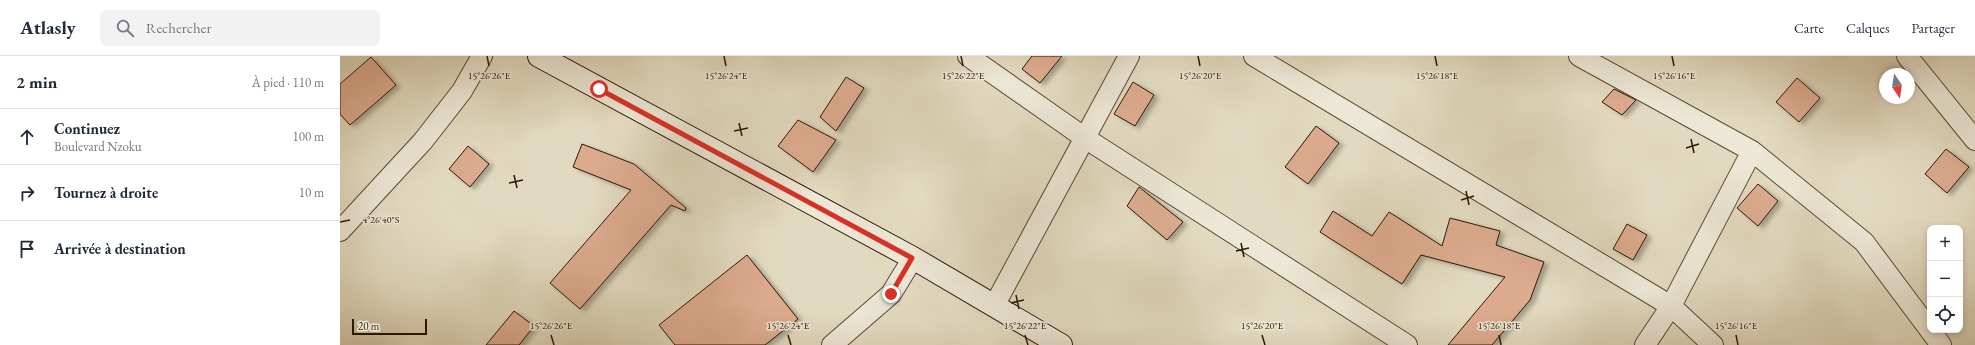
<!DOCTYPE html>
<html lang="fr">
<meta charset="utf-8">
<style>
:root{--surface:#fff;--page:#f2f2f3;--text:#1f2937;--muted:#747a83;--line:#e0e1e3}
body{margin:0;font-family:"EB Garamond",serif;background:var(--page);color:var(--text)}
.controls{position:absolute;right:12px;bottom:12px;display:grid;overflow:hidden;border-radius:8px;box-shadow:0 2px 6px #0003}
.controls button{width:36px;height:36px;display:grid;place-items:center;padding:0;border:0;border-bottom:1px solid var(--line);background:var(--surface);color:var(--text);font:20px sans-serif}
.compass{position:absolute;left:1539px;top:12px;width:36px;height:36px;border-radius:50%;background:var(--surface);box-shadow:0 2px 6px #0003;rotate:167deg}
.scale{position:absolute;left:12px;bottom:10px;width:75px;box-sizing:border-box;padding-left:4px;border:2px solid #2e1705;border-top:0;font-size:11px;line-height:14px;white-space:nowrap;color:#2e1705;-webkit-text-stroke:3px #ece7d6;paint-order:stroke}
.stop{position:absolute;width:12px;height:12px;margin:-9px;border:3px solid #d93025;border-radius:50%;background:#fff}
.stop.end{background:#d93025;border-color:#fff;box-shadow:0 1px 4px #0008}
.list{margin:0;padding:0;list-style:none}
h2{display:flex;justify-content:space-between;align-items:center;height:52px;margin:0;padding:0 16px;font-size:17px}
h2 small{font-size:13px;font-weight:400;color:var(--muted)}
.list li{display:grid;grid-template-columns:26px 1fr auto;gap:12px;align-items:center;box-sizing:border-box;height:56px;padding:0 16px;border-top:1px solid var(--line)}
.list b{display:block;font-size:15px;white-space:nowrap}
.list p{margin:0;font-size:13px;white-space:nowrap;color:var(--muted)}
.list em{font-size:13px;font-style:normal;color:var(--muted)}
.icon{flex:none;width:22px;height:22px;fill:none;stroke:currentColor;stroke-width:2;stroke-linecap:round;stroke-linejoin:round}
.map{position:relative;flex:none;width:1635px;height:289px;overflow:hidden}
header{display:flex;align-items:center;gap:24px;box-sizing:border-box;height:56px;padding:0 20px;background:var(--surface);border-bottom:1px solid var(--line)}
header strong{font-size:19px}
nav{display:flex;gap:22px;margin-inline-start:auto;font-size:14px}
.search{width:280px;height:36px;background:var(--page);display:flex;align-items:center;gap:10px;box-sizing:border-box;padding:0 14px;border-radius:8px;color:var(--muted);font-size:15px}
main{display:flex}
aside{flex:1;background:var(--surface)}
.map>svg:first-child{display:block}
.building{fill:#dcab8e;stroke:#2e1705;filter:url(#shadow)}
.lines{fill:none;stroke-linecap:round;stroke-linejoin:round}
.street-casing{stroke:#5b4834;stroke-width:22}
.secondary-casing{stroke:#2e1705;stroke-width:24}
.street{stroke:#ece7d6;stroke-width:20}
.secondary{stroke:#ece7d6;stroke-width:22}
.route{stroke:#d93025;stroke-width:5}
.ticks{fill:none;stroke:#2e1705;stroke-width:1.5}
.ticks-label{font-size:10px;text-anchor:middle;fill:#2e1705;stroke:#ece7d6;stroke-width:3;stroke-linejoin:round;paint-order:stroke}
</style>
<header>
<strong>Atlasly</strong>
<div class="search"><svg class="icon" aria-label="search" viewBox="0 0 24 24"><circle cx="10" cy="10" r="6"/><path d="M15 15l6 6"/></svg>Rechercher</div>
<nav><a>Carte</a><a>Calques</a><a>Partager</a></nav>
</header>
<main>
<aside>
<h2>2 min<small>À pied · 110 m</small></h2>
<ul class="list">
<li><svg class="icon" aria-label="ahead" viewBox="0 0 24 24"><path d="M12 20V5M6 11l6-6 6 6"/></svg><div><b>Continuez</b><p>Boulevard Nzoku</p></div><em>100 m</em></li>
<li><svg class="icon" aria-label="right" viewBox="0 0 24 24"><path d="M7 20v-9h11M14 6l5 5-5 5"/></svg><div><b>Tournez à droite</b></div><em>10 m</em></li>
<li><svg class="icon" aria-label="arrive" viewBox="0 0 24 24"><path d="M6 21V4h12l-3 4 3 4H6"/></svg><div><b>Arrivée à destination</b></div></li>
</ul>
</aside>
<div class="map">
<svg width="1635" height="289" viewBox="0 0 1635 289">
<defs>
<filter id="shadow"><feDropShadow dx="4.5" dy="2.5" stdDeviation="2" flood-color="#0004"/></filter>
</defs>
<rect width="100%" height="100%" fill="#e2dac0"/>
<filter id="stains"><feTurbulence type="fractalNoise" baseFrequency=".005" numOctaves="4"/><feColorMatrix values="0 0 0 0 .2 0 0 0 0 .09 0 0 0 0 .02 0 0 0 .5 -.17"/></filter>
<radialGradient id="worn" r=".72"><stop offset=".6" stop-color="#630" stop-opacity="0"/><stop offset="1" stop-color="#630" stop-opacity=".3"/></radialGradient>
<path class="building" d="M692 0H722L700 27 682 13Z
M31 1 56 29 10 69 0 58V28Z
M506 21 524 32 496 75 480 61Z
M1457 22 1480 42 1459 66 1436 46Z
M793 26 814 39 795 70 774 58Z
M1274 33 1296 44 1282 59 1262 46Z
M458 64 496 84 473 116 438 90Z
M976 70 999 87 968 128 945 111Z
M242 88 294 108 346 152 345 155 331 149 240 253 210 227 291 134 233 111Z
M128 90 149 108 130 131 109 113Z
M1606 93 1629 111 1607 137 1585 118Z
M1418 128 1438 145 1418 170 1397 152Z
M799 131 843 166 827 184 787 150Z
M993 155 1032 180 1049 156 1102 190 1110 162 1160 175 1156 189 1204 206 1190 244 1152 289H1108L1165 221 1081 199 1062 228 980 176Z
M1287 168 1307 179 1293 204 1273 193Z
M407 199 458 263 425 289H335L319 269Z
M174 255 194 270 179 289H146Z"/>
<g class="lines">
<g class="street-casing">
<path id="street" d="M628 0 745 82 1067 289
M914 0 1331 250 1373 289
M1239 0 1412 95 1524 186 1601 289
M1567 0 1635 84
M0 175 83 85 122 35 142 0
M654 250 789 0
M492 289 551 238 573 202
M1305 289 1331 250 1412 95"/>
</g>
<g class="secondary-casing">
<path id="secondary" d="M199 0 573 202 721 289"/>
</g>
<use href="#street" class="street"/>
<use href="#secondary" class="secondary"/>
</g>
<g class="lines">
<path class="route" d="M259 33 572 202 551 238"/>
</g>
<path class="ticks" d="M147 0 149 10M384 0 386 10M621 0 623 10M858 0 860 10M1095 0 1097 10M1332 0 1334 10M399 67 402 80M394 75 408 72M1351 83 1354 97M1346 92 1359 88M174 119 177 132M169 127 183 124M1126 135 1129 149M1121 144 1134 140M0 166 10 164M901 187 904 201M896 195 909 192M676 239 679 253M671 247 684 244M211 279 214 289M448 279 451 289M685 279 688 289M922 279 925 289M1159 279 1161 289M1396 279 1398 289"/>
<g class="ticks-label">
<text x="149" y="23">15°26'26"E</text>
<text x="860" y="23">15°26'20"E</text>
<text x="386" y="23">15°26'24"E</text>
<text x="623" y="23">15°26'22"E</text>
<text x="1097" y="23">15°26'18"E</text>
<text x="1334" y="23">15°26'16"E</text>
<text x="41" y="167">4°26'40"S</text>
<text x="211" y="273">15°26'26"E</text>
<text x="448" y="273">15°26'24"E</text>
<text x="685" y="273">15°26'22"E</text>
<text x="922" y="273">15°26'20"E</text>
<text x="1159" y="273">15°26'18"E</text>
<text x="1396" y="273">15°26'16"E</text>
</g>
<rect width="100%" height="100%" filter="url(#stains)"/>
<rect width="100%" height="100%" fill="url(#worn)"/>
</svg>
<div class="controls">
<button>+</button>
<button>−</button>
<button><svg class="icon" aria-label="locate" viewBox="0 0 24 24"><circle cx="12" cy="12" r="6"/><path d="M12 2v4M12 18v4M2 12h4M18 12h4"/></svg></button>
</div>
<svg class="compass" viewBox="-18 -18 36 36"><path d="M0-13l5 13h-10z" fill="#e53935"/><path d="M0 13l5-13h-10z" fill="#747a83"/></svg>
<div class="scale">20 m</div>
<div class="stop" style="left:259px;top:33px"></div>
<div class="stop end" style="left:551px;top:238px"></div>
</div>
</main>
